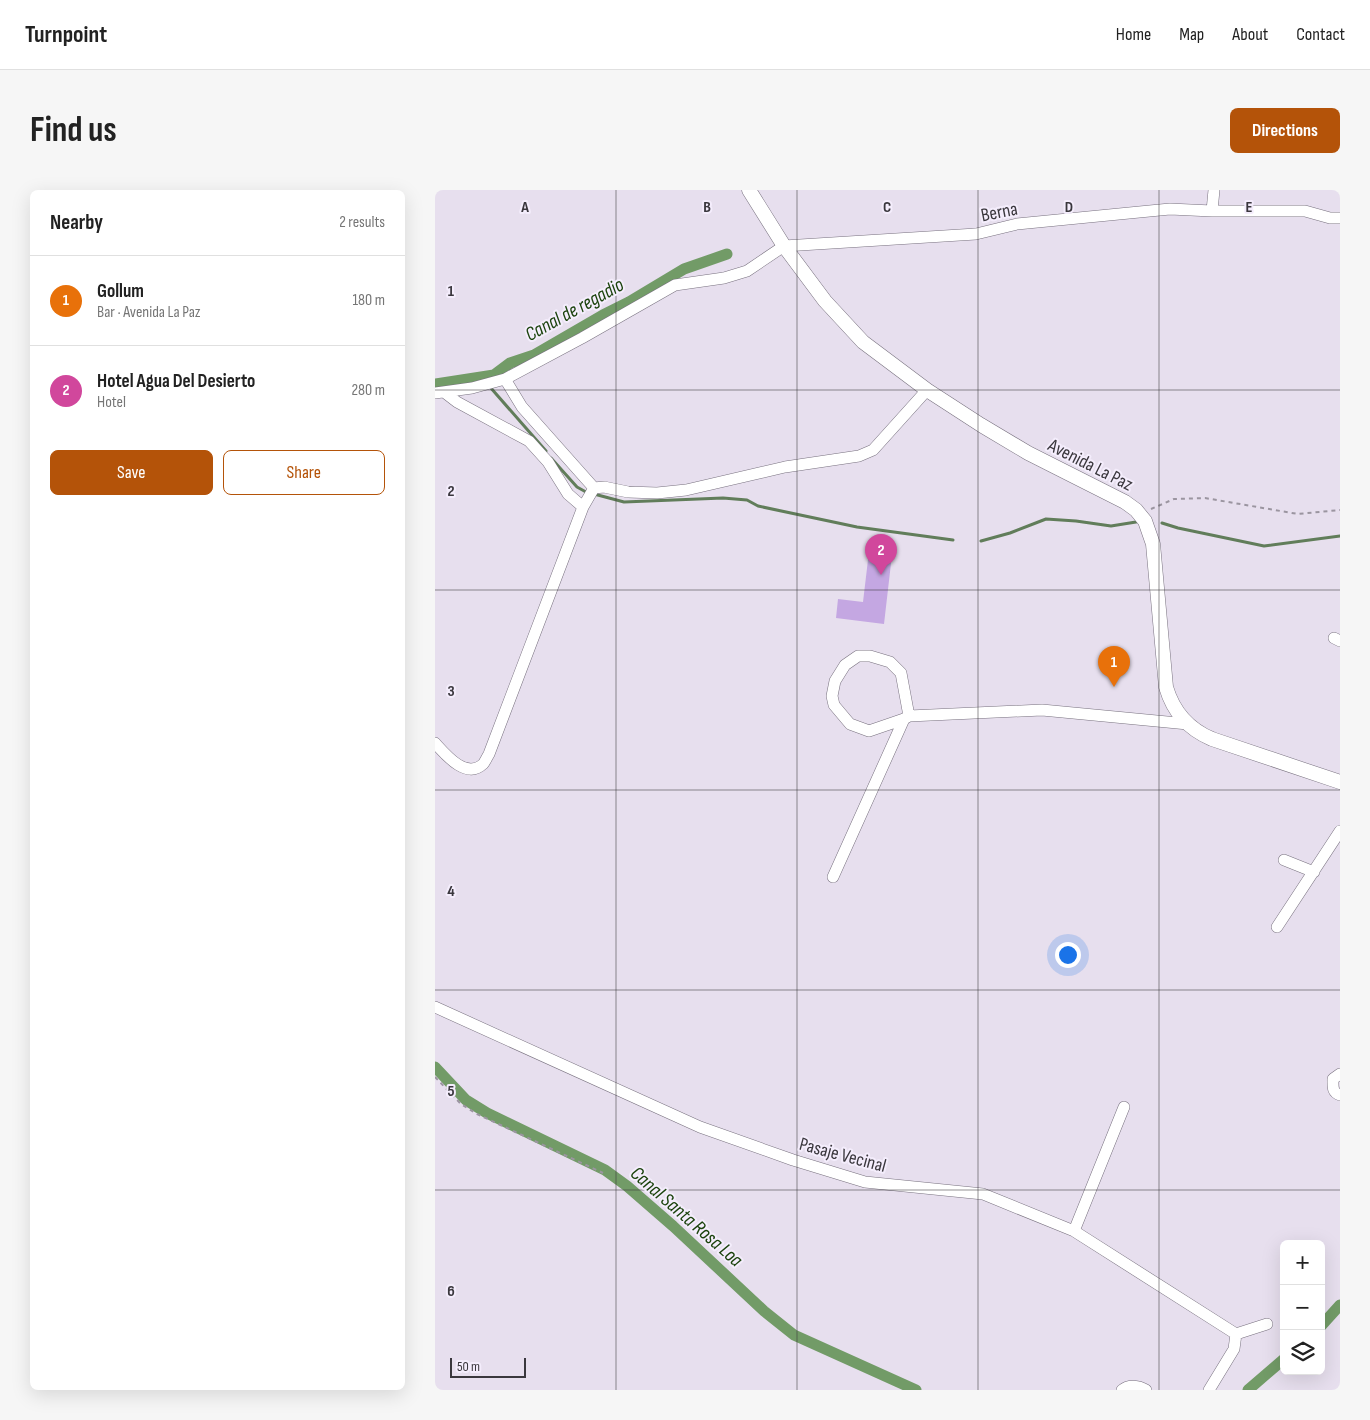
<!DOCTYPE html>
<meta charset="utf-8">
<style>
:root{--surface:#fff;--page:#f6f6f6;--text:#222;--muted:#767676;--line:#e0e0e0;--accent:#b45309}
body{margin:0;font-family:"Sofia Sans Condensed",sans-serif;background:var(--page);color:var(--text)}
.controls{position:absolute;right:15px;bottom:15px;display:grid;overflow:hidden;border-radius:8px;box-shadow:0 5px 20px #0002}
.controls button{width:45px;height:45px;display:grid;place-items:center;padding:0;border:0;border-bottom:1px solid var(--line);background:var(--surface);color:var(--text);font:25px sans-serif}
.scale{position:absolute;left:15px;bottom:12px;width:76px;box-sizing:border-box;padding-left:5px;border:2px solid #3a373d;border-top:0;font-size:14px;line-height:18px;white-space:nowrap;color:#3a373d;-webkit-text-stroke:4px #f4edfc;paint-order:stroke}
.you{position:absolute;left:632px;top:764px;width:18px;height:18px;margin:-12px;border:4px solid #fff;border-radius:50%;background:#1a73e8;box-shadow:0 0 0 8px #1a73e833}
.badge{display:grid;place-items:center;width:32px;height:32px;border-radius:50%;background:var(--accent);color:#fff;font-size:16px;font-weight:700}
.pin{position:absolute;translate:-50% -41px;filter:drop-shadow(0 1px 2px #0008)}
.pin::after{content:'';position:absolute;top:26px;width:18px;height:15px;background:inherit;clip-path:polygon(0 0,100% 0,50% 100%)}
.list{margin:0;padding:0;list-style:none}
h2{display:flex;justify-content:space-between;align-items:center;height:65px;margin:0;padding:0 20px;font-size:21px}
h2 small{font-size:16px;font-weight:400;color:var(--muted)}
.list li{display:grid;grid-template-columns:32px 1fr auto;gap:15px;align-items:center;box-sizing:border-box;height:90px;padding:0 20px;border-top:1px solid var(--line)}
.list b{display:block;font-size:19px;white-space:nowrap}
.list p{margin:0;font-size:16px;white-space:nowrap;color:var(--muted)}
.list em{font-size:16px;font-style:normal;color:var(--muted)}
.actions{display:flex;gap:10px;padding:15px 20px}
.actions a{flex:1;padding:11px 0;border:1px solid var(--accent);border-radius:8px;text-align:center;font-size:18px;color:var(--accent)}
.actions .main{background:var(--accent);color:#fff}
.icon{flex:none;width:28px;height:28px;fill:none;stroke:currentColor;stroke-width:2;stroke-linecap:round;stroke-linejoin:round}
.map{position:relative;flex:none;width:905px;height:1200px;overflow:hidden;border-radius:8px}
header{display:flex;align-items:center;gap:30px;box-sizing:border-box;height:70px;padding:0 25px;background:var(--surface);border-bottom:1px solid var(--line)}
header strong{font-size:24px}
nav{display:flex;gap:28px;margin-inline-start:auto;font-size:18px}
.intro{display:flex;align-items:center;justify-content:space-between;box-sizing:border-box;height:120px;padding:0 30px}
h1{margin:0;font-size:35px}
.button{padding:12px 22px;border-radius:8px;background:var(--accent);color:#fff;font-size:18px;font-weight:700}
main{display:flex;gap:30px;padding:0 30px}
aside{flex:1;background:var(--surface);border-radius:8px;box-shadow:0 5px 20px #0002}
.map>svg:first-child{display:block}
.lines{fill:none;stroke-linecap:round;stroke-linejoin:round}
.stream{stroke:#617d5a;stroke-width:3}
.canal{stroke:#729b67;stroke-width:11}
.building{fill:#c4a7e2}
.minor-casing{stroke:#78717f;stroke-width:12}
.major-casing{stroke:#78717f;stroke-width:15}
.path{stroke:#9b95a0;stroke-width:2;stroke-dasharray:4 4;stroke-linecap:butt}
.minor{stroke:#fff;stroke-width:11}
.major{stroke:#fff;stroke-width:14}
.grid{fill:none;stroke:#3a373d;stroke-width:1;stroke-opacity:0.55}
.labels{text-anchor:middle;stroke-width:4;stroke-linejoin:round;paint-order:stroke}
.street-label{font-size:19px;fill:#3a373d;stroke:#f4edfc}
.water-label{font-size:20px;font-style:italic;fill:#1b430d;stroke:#f4edfc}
.grid-label{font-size:16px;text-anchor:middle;font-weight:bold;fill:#3a373d;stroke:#f4edfc;stroke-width:4;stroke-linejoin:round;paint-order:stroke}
</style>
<header>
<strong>Turnpoint</strong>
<nav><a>Home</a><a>Map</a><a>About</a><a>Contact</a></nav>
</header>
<div class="intro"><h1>Find us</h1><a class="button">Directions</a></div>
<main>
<aside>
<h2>Nearby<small>2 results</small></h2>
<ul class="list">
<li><span class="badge" style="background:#e8710a">1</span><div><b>Gollum</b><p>Bar · Avenida La Paz</p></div><em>180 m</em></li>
<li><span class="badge" style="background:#d1479c">2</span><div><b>Hotel Agua Del Desierto</b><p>Hotel</p></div><em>280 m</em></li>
</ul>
<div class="actions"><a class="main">Save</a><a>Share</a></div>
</aside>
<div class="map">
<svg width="905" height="1200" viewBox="0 0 905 1200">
<rect width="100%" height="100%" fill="#e7dfee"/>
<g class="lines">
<path class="stream" d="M55 197 111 261
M116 268 142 297 151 302
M159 304 189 312 288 308 312 310 323 316 422 337 518 350
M727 333 743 338 829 356 905 346
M546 351 575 343 611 329 641 331 676 336 701 332"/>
<path class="canal" d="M0 194 59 185 75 173 99 165 168 125 194 112 249 79 292 64
M0 877 31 910 52 923 170 980 192 996 238 1036 329 1121 359 1145 481 1200
M886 1136 905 1115
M813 1200 849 1169"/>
</g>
<path class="building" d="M435 353 458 356 449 434 401 428 403 409 428 412Z"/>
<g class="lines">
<g class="minor-casing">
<path id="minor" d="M777 21 779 0
M70 189 87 217 159 298 169 297 193 302 222 303 251 300 350 277 424 266 438 260 492 200
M9 202 22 212 94 251 113 272 133 304 148 317
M0 203 37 198 70 189 147 148 240 95 289 88 312 81 349 56 541 44 582 34 735 19 777 21H870L895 28H905
M899 448 905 451
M469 529 434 541 415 534 399 515 397 506 400 491 410 475 423 466H435L455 472 466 483 474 526
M0 553C10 564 31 590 48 574 50 572 52 567 54 564L148 317 159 298
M849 670 879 682
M398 687 465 538 469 529 474 526 607 520 753 534
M842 737 905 641
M0 817 265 937 358 970 430 992 548 1004 639 1041 801 1144
M905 884 898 889C898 897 897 902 905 905
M639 1041 689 917
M801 1144 832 1134
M687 1200C694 1194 704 1196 711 1200
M774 1200 799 1159 801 1144"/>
</g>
<g class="major-casing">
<path id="major" d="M314 0 349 56 390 111 428 152 492 200 546 235 593 263 690 312 701 320 710 331 718 354 731 497C738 521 753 539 777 549L905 592"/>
</g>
<path class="path" d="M716 319 739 309 770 308 863 324 905 320
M0 887 26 914 42 924 168 983"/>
<use href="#minor" class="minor"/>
<use href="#major" class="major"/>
</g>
<path class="grid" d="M181 0V1200M362 0V1200M543 0V1200M724 0V1200M0 200H905M0 400H905M0 600H905M0 800H905M0 1000H905"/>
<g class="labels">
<g class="street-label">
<text transform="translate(564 21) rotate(-11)" y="7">Berna</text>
<text transform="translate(656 274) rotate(27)" y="7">Avenida La Paz</text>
<text transform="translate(408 964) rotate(15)" y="7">Pasaje Vecinal</text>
</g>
<g class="water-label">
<text transform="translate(139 119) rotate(-29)" y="7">Canal de regadio</text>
<text transform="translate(252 1026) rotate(41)" y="7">Canal Santa Rosa Loa</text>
</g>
</g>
<g class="grid-label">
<text x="90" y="22">A</text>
<text x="272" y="22">B</text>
<text x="452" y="22">C</text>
<text x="634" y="22">D</text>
<text x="814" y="22">E</text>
<text x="16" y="106">1</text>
<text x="16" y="306">2</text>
<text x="16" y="506">3</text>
<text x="16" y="706">4</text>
<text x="16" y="906">5</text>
<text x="16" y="1106">6</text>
</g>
</svg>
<div class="controls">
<button>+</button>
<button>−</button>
<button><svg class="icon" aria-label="layers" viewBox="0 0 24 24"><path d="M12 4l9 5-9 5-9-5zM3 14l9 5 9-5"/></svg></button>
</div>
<div class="scale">50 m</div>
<div class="you"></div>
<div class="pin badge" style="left:679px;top:497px;background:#e8710a">1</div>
<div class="pin badge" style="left:446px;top:385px;background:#d1479c">2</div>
</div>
</main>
